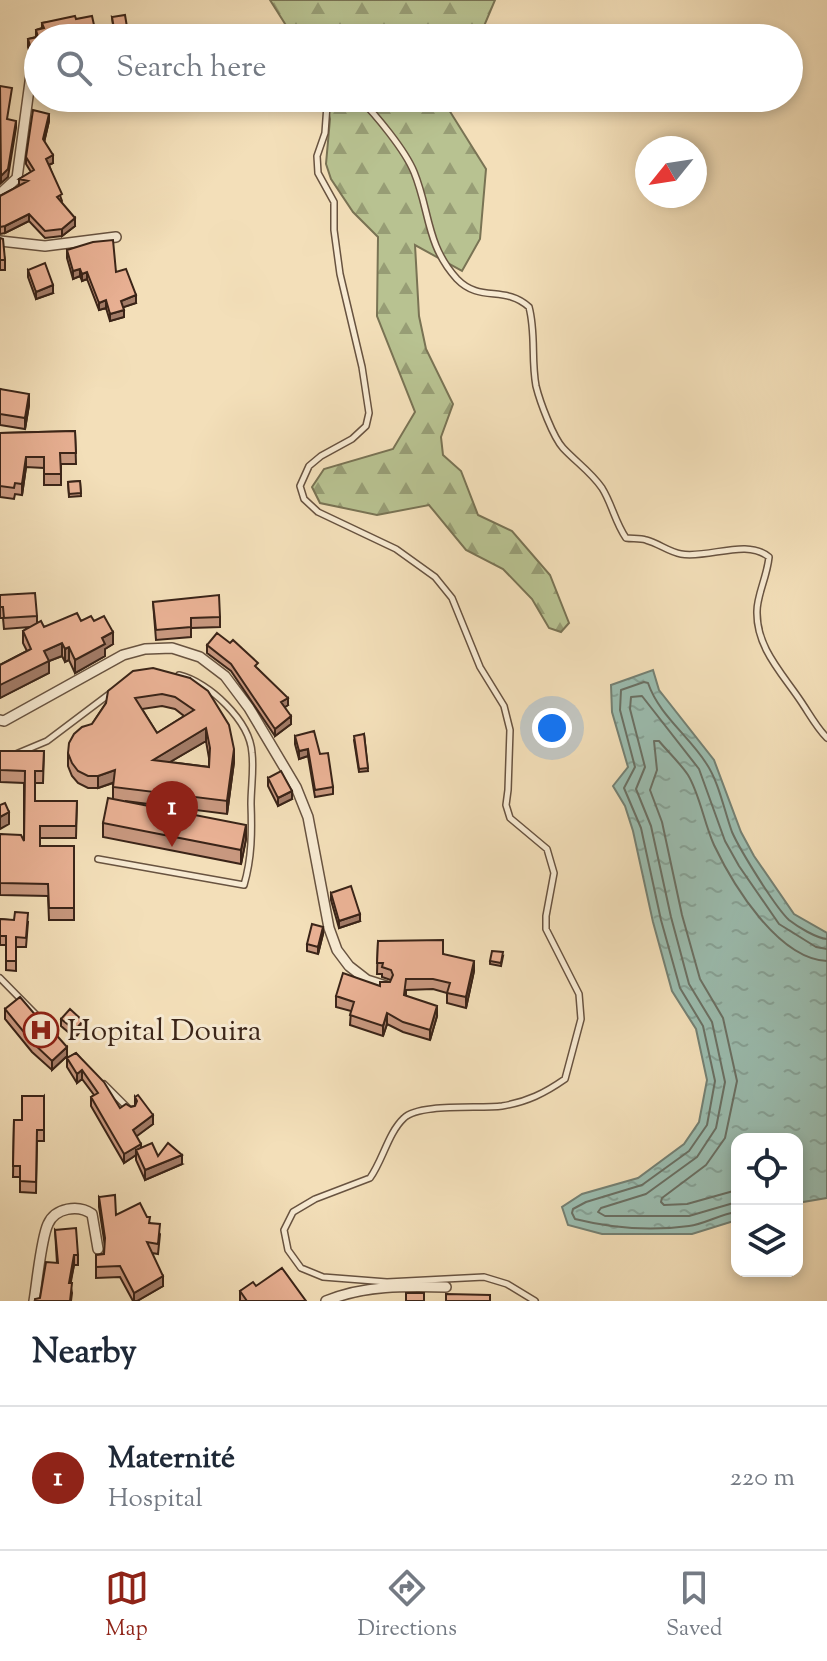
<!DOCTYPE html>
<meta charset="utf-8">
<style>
:root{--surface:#fff;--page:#f2f2f3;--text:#1f2937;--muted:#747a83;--line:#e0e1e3;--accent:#8f2418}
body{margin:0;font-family:"Sorts Mill Goudy",serif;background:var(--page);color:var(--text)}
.controls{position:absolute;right:24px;bottom:24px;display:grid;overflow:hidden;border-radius:16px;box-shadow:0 4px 12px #0003}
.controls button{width:72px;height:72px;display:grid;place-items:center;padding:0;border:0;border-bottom:2px solid var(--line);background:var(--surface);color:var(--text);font:40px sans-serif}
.compass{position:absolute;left:635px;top:136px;width:72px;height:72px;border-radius:50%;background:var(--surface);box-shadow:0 4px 12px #0003;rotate:240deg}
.you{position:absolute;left:552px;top:728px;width:28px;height:28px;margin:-20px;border:6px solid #fff;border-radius:50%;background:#1a73e8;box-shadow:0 0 0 12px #1a73e833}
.badge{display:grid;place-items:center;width:52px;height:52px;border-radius:50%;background:var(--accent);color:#fff;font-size:26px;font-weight:700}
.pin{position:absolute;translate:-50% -66px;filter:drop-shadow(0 2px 4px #0008)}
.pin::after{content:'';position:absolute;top:42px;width:28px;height:24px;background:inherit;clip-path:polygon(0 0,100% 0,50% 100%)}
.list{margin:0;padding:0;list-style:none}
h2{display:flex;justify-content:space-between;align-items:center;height:104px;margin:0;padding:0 32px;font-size:34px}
h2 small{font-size:26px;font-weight:400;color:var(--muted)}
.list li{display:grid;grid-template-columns:52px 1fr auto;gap:24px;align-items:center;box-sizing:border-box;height:144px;padding:0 32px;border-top:2px solid var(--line)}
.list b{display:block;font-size:30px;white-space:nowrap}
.list p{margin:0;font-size:26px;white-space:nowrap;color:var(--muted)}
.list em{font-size:26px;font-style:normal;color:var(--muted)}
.icon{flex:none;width:44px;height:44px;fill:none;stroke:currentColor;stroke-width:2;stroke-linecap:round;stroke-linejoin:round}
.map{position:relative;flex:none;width:827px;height:1301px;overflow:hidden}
.search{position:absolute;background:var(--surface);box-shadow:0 4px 12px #0003;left:24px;right:24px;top:24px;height:88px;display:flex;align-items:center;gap:20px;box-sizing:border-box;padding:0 28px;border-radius:44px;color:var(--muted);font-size:30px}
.sheet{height:248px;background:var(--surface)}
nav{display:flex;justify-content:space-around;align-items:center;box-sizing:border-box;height:112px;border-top:2px solid var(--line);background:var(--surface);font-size:22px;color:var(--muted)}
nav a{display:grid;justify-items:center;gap:4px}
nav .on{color:var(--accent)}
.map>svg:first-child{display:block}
.forest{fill:url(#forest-firs);stroke:#797354;stroke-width:2}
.water{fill:url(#water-ripples);stroke:#748073;stroke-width:2}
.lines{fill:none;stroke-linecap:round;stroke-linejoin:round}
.shore{stroke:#6a7064;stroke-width:2}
.lane-casing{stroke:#685340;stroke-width:8}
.street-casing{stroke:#685340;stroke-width:12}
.lane{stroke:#f7ead2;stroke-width:5}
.street{stroke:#f7ead2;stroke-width:9}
.wall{fill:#c8987f;stroke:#3a2418;stroke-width:2;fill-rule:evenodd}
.shaded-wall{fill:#a37c68;stroke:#3a2418;stroke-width:2}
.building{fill:#e9b194;stroke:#3a2418;stroke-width:2;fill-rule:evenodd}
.labels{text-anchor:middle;stroke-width:6;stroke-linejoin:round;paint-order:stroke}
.poi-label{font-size:30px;fill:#3a2418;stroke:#f7ead2;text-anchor:start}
</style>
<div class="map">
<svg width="827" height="1301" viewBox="0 0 827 1301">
<defs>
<pattern id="forest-firs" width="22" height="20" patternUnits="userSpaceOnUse" patternTransform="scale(2)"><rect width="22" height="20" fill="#b8c291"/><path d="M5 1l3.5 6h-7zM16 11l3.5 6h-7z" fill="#979d75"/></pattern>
<pattern id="water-ripples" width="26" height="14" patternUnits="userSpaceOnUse" patternTransform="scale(2)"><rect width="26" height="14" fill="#9bbdb0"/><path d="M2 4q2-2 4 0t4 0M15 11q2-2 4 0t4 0" fill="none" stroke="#86a297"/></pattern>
</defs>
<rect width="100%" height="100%" fill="#f3dfb9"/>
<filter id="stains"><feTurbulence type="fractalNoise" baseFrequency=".0025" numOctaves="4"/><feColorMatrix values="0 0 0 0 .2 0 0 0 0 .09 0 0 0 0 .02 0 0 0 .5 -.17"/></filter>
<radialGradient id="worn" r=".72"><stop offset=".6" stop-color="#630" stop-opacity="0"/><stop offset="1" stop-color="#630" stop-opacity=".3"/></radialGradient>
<path class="forest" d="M270 0H495L479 38H294Z
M325 98H454L449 110 486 169 480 239 462 271 415 245 419 316 426 349 453 404 441 437 443 455 461 471 478 515 512 531 550 575 569 623 561 632 549 628 532 599 503 569 466 550 429 505 377 515 320 503 312 487 324 469 393 449 415 412 377 316 378 237 353 212 331 179 326 164 330 119Z"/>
<path class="water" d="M653 670 659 690 714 760 741 832 754 856 794 914 827 933V1198L797 1203V1139H737V1220L692 1234H602L568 1225 562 1207 582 1194 638 1178 684 1144 699 1122 707 1080 696 1029 672 991 653 922 633 831 625 806 613 786 628 767 612 712 611 685Z"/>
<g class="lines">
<path class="shore" d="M737 1190 687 1204 664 1205 661 1202 662 1198 706 1165 725 1138 737 1081 723 1018 700 979 682 915 662 822 650 790 657 770 654 741H659C668 752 680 763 688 775 700 795 704 823 714 845 733 885 778 959 827 961
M737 1202 689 1216H605L598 1212 601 1208 646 1194 697 1157 716 1128 725 1082 712 1022 689 984 671 917 651 826 636 789 645 767 630 709 631 697 642 696 699 769 725 841 739 866 779 924 816 947 827 949
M737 1212C720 1214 705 1224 689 1226 652 1231 611 1228 575 1219L572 1213 573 1209 586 1202 642 1185 689 1151 707 1125 715 1081 703 1026 680 988 661 920 641 828 624 788 635 767 620 710 621 690 644 682 648 683C659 715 688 735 706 763 719 782 724 810 732 832 740 850 775 907 789 920 798 927 816 938 827 939"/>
<g class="lane-casing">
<path id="lane" d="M333 98 327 105 325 133 317 156 318 173 334 202V230L340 274 362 367 369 413 366 426 352 439 321 456 309 466 300 486 304 499 318 512 396 549 435 577 452 598 480 667 504 706 510 730 508 790 506 805 510 818 547 849 554 873 546 916V929L579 994 581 1019 565 1079C545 1093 527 1102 502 1106 480 1109 419 1103 404 1118 388 1133 383 1160 370 1178L315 1199 293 1212 284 1230 288 1250 301 1268 323 1277 387 1282 484 1277 507 1284 535 1301
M359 98C376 115 405 150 414 172 430 211 426 245 457 279 480 303 505 285 529 307 536 333 531 359 536 386 540 402 553 437 563 448 576 462 591 472 602 488 612 504 615 522 626 538 632 539 640 538 646 540 658 543 669 552 681 554 709 559 746 538 769 557 767 577 757 595 757 611 756 648 783 674 802 703 810 715 817 728 827 738
M16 754 47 741 112 692
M98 859 244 885C252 858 252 831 251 804 251 787 254 770 252 753 250 721 209 682 179 675
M0 978 55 1034
M104 1084 128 1108"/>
</g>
<g class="street-casing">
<path id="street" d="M0 194 17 178 32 67
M0 241 45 246 116 237
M0 720 4 721 123 655 145 649 172 648 200 657 225 676 249 708 296 787 308 817 329 928 337 950 349 966 367 980 386 986
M34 1301C37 1283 41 1239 48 1224 55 1208 78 1204 92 1214L98 1249
M326 1301C364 1285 406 1286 446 1287"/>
</g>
<use href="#lane" class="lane"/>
<use href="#street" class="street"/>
</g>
<path class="wall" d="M112 17 127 27V31L114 33Z
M76 19 96 38H38V59L32 60 28 47V39L36 37V30L42 28V23Z
M104 98H123V101Z
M49 121 44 142 53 163 49 165 62 201 61 202 75 226 62 236 45 238 29 221 5 233 0 234V196L19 186V179L31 172 26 164V157Z
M0 238 5 260V270H0Z
M67 250 116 272 136 303 123 307 124 317 110 321 106 308 99 310 87 279 82 281 80 276 73 279 67 258Z
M28 270 53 293 36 299 28 277Z
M0 389 29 405 25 429 0 425Z
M75 431 76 464H61V485H44V468L26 467 22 495 15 494 14 499 0 497V433Z
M80 481 81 496 69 497 68 482Z
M0 595 37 616V623L44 627 81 621H94L113 644 105 649V656L75 673 69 660 65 662 62 656 49 661V673L0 698V665L27 651 23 643V631L30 627 4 629 3 618H0Z
M153 602 220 617V627L191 628V637L156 640Z
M207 645 258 669 288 705 284 707 291 724 275 736 231 671 207 653Z
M190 678 234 762 227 814 125 801 246 839 241 864 103 837V823L113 799V783L98 788H88L78 783 72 776 68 766V753L92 724 106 703ZM162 706 175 709 184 716 157 733 142 709ZM206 741 209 758V767L170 762Z
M364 734 368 771 359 772 354 740Z
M295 736 320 754 333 787V794L315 797 308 756 299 759 295 744Z
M0 751H44L43 783H35V801H77L76 838H40V846H74V920H49L48 896 0 895V834L24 841V783L0 782Z
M268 778 292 799 278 806 268 786Z
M331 893 360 921 339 928 331 900Z
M0 919 28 922 26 947H16V971L6 970V945H0Z
M323 934 318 954 307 951V944Z
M378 941 443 954 474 971 466 1008 447 1003V993L433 989 406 990V996L437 1016 430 1040 403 1032 387 1024 383 1036 350 1025 351 1011 336 1007V996L380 986 390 982 391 980 382 977V974H377Z
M503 956 501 966 490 964V961Z
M5 1009 67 1056 52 1070 32 1052 5 1019Z
M61 1019 83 1028 75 1038 61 1026Z
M76 1053 120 1108 135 1106V1097L153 1124 136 1136 141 1148 158 1156 182 1164 145 1180 136 1160V1155L124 1163 91 1106V1097L94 1095 82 1079 77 1083 67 1067V1058Z
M44 1096V1141H37L36 1193 20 1192V1177H13L14 1120H22Z
M99 1197 116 1215 150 1223 160 1234 158 1254 152 1253 163 1286 137 1301H133L120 1277 96 1278V1255L104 1254 105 1246 99 1207Z
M55 1230 78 1255V1265H74L70 1283 72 1293 71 1301H35L40 1298 57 1263Z
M256 1286 306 1301H240V1291Z"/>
<path class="shaded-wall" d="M49 114V121L43 147V139Z
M16 121V128L8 177 1 183V176Z
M53 155V163L46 166V159Z
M29 214V221L5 233V226Z
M75 218V226L62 236V229Z
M80 269V276L73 279V271Z
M87 272V279L82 281V274Z
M53 285V293L36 299V292Z
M136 295V303L121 308V301Z
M106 300V308L99 310V303Z
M124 310V317L110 321V314Z
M29 394V405L25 429V418Z
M26 457V467L22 495V484Z
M113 632V644L105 649V656L75 673V660L102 638Z
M62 643V656L49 661V673L0 698V685L44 651Z
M69 647V660L65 662V649Z
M288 698V705L281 710V702Z
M291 716V724L275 736V729Z
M206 728V741L153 772V760Z
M234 749V762L227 814V801Z
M308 749V756L299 759V751Z
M115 770V782L98 788V776Z
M292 791V799L278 806V798Z
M9 812V824L0 829V817Z
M246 825V839L241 864V850Z
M360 914V921L339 928V921Z
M323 927V934L318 954V947Z
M474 961V971L466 1008V997Z
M437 1006V1016L430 1040V1030Z
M387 1013V1024L383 1036V1026Z
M83 1021V1028L75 1038V1030Z
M67 1047V1056L52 1070V1061Z
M82 1070V1079L77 1083V1074Z
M153 1115V1124L133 1139V1130Z
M141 1144V1153L136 1150V1155L124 1163V1154Z
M182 1155V1164L145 1180V1170Z
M74 1255V1265L69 1292V1283Z
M163 1276V1286L137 1301H134V1293Z"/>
<path class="building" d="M125 15 127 27 114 29 112 17Z
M75 16 76 19 92 16 96 34 95 38H38V51L32 52 28 39 38 37 36 30 44 28 42 23Z
M0 86 12 88 7 119 16 121 8 169 1 176Z
M33 110 49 114 43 139 53 155 46 159 62 194 57 197 75 218 62 229 45 231 29 214 5 226 0 227V196L28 181 19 179 34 170 26 157Z
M0 238 3 239 5 260H0Z
M113 240 116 272 126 269 136 295 121 301 124 310 110 314 106 300 99 303 87 272 82 274 80 269 73 271 67 250 93 242Z
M45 263 53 285 36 292 28 270Z
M0 389 29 394 25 418 0 414Z
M75 431 76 453H60L61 474H44V457H26L22 484 15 483 14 488 0 486V433Z
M80 481 81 493 69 494 68 482Z
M35 593 37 616 4 618 3 607H0V595Z
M219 595 220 617 191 618V627L156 630 153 602Z
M77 613 81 621 91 616 94 621 104 616 113 632 102 638 105 644 75 660 69 647 65 649 62 643 44 651 49 661 0 685V665L31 649 23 631 41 621 44 627Z
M217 633 230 643 233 640 258 663 255 666 288 698 281 702 291 716 275 729 231 664 207 645Z
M153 668 190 678 208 691 229 725 234 749 227 801 113 787 115 770 98 776H88L78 771 72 763 68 753 69 743 74 734 82 727 92 724 106 703 108 691 133 671ZM162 694 175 697 194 710 157 733 135 698ZM206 728 210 748 209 767 153 760Z
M314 731 320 754 328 753 333 787 315 790 308 749 299 751 295 736Z
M364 734 368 768 359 769 354 736Z
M0 751H44L43 771H35V801H77L76 826H40V846H74V908H49L48 884 0 883V834L21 835 24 841 25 771 0 770Z
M281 771 292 791 278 798 268 778Z
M108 798 246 825 241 850 103 823Z
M5 803 9 812 0 817V805Z
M351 886 360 914 339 921 331 893Z
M15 912 28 913 26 938 16 937V961H6V936H0V919L14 920Z
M312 924 323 927 318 947 307 944Z
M443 940V954L474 961 466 997 447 993 450 983 433 979H406L404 995 437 1006 430 1030 403 1022 387 1013 383 1026 350 1015 354 1002 336 996 343 973 380 986V982H390L393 975 391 970 382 967 383 963H377L378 941Z
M492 951 503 952 501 963 490 961Z
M20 997 49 1031 51 1029 67 1047 52 1061 32 1042 5 1009Z
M70 1009 83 1021 75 1030 61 1019Z
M76 1053 104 1082 120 1108 126 1104 131 1107 135 1106 137 1101 135 1097 138 1095 153 1115 133 1130 141 1144 124 1154 91 1097 98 1093 82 1070 77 1074 67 1058Z
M22 1096H44V1130H37L36 1182 20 1181V1166H13L14 1120H22Z
M152 1143 158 1156 168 1143 182 1155 145 1170 136 1150Z
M115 1195 116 1215 140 1203 147 1217H150L149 1223 160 1224 158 1244 147 1242 163 1276 134 1293 120 1266 96 1267V1255L104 1254 105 1238 99 1197Z
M76 1228 78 1255H74L69 1283H72L70 1301H35V1299L40 1298 46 1262 58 1263 55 1230Z
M282 1268 306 1301H247L240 1291 253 1282 256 1286Z
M406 1293H424V1301H406Z
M446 1294 490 1295V1301H446Z"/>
<defs>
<g id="hospital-ring" transform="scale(1.8)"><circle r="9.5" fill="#f7ead2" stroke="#8f2418" stroke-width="1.5"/><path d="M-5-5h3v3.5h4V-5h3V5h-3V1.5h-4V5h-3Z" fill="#8f2418"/></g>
</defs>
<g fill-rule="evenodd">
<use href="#hospital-ring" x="41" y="1030"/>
</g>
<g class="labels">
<g class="poi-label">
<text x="67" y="1040">Hopital Douira</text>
</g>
</g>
<rect width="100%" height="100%" filter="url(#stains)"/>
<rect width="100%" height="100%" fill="url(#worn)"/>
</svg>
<div class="controls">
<button><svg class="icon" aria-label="locate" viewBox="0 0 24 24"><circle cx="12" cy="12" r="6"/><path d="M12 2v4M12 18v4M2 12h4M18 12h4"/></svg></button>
<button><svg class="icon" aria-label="layers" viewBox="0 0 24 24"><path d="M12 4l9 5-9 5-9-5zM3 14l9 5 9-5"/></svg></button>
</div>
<svg class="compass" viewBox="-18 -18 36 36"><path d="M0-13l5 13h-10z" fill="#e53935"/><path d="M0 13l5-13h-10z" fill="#747a83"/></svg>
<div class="you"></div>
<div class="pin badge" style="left:172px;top:847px">1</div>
<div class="search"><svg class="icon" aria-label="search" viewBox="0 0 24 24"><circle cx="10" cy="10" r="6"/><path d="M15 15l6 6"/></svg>Search here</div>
</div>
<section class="sheet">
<h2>Nearby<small></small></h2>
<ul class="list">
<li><span class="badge">1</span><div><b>Maternité</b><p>Hospital</p></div><em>220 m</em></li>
</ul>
</section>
<nav>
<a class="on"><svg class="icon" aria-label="map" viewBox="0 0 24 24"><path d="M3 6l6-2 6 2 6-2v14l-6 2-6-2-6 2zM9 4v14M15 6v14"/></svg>Map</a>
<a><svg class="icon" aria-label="directions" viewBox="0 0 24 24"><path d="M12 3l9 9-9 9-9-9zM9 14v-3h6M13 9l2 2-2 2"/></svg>Directions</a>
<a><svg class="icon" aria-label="saved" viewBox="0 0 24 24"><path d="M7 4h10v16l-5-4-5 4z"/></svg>Saved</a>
</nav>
